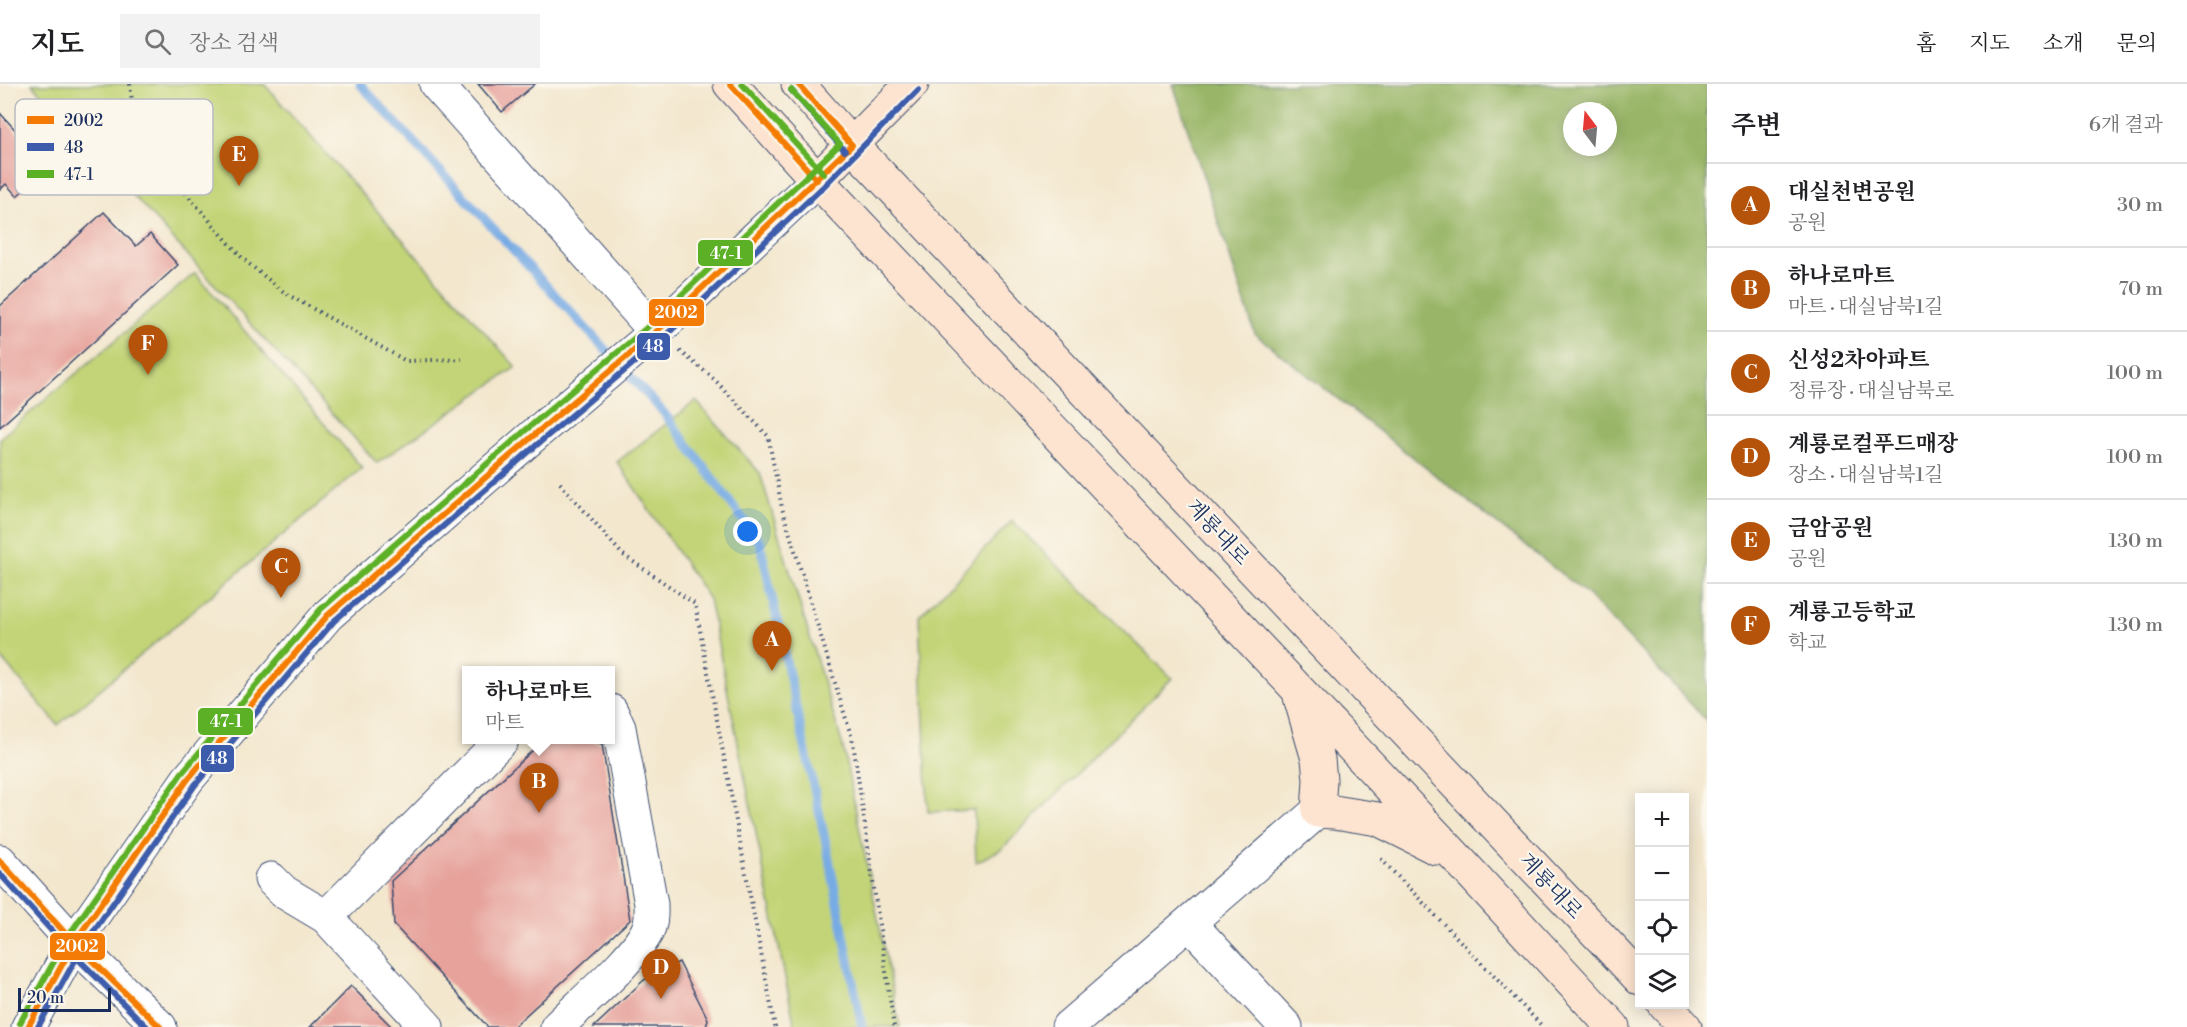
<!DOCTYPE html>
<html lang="ko">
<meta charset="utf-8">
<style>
:root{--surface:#fff;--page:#f2f2f2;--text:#202124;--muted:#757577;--line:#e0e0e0;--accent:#b45309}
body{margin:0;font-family:"Libre Bodoni","Noto Serif KR",serif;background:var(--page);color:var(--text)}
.controls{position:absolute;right:18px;bottom:18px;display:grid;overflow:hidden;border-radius:0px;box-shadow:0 3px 15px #0003}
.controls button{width:54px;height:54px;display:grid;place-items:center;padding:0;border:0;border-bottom:2px solid var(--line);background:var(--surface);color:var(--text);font:30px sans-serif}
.compass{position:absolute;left:1563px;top:18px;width:54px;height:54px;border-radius:50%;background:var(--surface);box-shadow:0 3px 15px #0003;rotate:344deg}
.scale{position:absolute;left:18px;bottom:15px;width:93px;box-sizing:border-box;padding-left:6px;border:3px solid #1b2f5e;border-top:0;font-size:16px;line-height:21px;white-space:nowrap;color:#1b2f5e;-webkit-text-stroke:4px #fbf7ec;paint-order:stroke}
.you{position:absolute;left:748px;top:448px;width:21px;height:21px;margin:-15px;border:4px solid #fff;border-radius:50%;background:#1a73e8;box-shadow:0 0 0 9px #1a73e833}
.badge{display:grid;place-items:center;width:39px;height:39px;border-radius:50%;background:var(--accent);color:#fff;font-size:20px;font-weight:700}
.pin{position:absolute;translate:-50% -50px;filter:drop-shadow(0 2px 3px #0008)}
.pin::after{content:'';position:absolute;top:32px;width:21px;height:18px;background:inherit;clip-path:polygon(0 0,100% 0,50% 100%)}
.popup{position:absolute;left:462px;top:582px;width:153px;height:78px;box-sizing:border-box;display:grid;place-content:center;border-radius:0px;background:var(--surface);filter:drop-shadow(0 2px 4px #0005);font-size:20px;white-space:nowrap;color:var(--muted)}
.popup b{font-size:22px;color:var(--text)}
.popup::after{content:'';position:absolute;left:50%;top:100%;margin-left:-12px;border:12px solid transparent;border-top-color:var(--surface)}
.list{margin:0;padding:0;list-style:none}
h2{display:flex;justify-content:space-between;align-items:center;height:78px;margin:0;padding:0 24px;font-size:26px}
h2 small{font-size:20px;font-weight:400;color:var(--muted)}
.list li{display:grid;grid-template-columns:39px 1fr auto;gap:18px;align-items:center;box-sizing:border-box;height:84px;padding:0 24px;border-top:2px solid var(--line)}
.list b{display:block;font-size:22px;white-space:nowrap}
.list p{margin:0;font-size:20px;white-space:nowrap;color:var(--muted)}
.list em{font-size:20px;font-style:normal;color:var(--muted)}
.icon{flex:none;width:33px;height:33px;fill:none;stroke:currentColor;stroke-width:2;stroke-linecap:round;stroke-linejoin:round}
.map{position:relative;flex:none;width:1707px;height:943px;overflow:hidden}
header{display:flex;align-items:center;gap:36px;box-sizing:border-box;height:84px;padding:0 30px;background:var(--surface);border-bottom:2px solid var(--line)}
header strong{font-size:28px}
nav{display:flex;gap:33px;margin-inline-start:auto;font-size:21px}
.search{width:420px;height:54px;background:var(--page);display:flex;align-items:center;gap:15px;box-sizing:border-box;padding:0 21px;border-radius:0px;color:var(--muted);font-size:22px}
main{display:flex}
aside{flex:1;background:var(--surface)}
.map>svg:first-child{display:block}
.green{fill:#c2d477;stroke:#6e826a;stroke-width:1.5}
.forest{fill:#99b668;stroke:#5a7263;stroke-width:1.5;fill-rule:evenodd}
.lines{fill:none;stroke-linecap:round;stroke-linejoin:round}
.stream{stroke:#77abe4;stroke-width:9}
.building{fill:#e6a29b}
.minor-casing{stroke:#3b4b6f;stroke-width:35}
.tertiary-casing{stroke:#3b4b6f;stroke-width:35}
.secondary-casing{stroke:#3b4b6f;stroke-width:35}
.path{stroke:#3b4b6f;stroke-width:4;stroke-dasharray:1.5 4.5;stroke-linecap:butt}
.minor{stroke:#fff;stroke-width:33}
.tertiary{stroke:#fff;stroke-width:33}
.secondary{stroke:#fde4d0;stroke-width:33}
.bus-1-casing{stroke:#fbf7ec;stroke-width:10}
.bus-2-casing{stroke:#fbf7ec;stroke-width:10}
.bus-3-casing{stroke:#fbf7ec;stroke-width:10}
.bus-1{stroke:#f47b05;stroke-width:6}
.bus-2{stroke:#3d5bab;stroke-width:6}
.bus-3{stroke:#5bb025;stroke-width:6}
.labels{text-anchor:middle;stroke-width:4.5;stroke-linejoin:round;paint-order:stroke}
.street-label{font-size:21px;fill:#1b2f5e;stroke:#fbf7ec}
.key{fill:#fbf7ec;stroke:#b8bbc1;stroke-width:1.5}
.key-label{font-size:16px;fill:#1b2f5e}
.line-badge{stroke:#fbf7ec;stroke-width:2}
.badge-label{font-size:16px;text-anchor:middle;font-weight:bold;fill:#fff}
</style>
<header>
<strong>지도</strong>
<div class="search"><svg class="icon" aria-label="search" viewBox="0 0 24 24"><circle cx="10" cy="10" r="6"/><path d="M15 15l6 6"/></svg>장소 검색</div>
<nav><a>홈</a><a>지도</a><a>소개</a><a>문의</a></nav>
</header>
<main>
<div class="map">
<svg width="1707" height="943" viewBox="0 0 1707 943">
<rect width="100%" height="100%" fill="#fbf7ec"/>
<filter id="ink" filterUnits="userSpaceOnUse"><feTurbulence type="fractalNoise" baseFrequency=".0167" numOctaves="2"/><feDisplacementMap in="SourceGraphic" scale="12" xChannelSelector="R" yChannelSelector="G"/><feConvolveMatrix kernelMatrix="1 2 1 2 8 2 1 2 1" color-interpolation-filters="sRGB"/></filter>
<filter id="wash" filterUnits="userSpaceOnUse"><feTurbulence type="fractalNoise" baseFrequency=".008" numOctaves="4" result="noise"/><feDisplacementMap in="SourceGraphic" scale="24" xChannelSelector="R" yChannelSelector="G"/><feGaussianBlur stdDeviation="1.35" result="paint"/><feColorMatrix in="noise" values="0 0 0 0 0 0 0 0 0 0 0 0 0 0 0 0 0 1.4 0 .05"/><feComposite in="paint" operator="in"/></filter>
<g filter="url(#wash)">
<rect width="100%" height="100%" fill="#f3e7ce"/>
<path class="green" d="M32 0H264L516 283 377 379Z
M195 189 362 384 58 641 0 573V354Z
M696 317 760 389 842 659 900 943H795L709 515 617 378Z
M1012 437 1172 594 1002 765 976 778 974 726 928 728 919 532Z"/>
<path class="forest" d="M1173 0H1707V637L1587 510 1255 250ZM1572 27H1608V63H1572Z"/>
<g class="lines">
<path class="stream" d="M360 0 664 329 760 458 827 764 862 943"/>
</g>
<g id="blocks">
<path class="building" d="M478 0H535L502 28Z
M0 29 49 83 17 112 6 100 0 106Z
M104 128 136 162 150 150 178 181 0 343V222Z
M544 656H591L602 660 630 836 513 943H488L394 841 391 797Z
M679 878 708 935 706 943H594L644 896Z
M351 902 392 943H310Z"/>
</g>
</g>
<g filter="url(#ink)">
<use href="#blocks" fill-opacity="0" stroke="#3b4b6f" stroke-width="1.5"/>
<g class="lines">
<g class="minor-casing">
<path id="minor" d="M436 0 656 248
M0 777 74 859 160 943
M271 795 284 808 326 833 427 943
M326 833 502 656
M1189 839 1286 943
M557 943C581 919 638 872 649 843 652 835 651 827 651 820L619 644 611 627
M1068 943 1318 727"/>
</g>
<g class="tertiary-casing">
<path id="tertiary" d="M28 943 74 859 188 695 328 531 533 352 656 248 817 96"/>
</g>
<g class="secondary-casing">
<path id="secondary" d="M730 0 817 96 1457 774 1613 943
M798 0 852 61 1640 895
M817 96 912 0
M1300 613 1318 675 1320 696 1318 727 1334 728 1378 735 1436 764
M1664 920 1685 943"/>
</g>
<path class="path" d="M130 0 134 35 149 67 243 175 285 209 406 277 462 275
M680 267 714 295 768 352 782 424 853 658 894 943
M560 399 622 470 695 520 775 943
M1381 775 1543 943"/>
<use href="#minor" class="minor"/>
<use href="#tertiary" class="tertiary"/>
<use href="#secondary" class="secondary"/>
<g class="bus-1-casing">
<path id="bus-1" d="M730 0 817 96
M0 777 74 859 160 943
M28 943 74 859 188 695 328 531 533 352 656 248 852 61 798 0"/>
</g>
<g class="bus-2-casing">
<path id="bus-2" d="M791 6 845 67
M0 790 68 865 147 943
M38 943 82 864 195 701 334 537 539 359 662 255 823 103 918 6"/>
</g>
<g class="bus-3-casing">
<path id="bus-3" d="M742 0 824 90
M20 939 67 854 181 690 321 525 527 345 650 241 840 60 791 6"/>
</g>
<use href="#bus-1" class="bus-1"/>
<use href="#bus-2" class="bus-2"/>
<use href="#bus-3" class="bus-3"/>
</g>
</g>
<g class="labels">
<g class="street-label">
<text transform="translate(1218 448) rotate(47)" y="7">계룡대로</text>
<text transform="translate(1551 802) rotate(47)" y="7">계룡대로</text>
</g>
</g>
<rect x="15" y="15" width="198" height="96" rx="9" class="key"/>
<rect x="27" y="32" width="27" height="8" fill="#f47b05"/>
<rect x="27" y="59" width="27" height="8" fill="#3d5bab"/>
<rect x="27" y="86" width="27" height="8" fill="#5bb025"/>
<g class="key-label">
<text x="64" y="42">2002</text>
<text x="64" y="69">48</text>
<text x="64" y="96">47-1</text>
</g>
<g class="line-badge">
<rect x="697" y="155" width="57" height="28" rx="6" fill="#5bb025"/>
<rect x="648" y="214" width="57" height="29" rx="6" fill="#f47b05"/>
<rect x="636" y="248" width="35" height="29" rx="6" fill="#3d5bab"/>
<rect x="197" y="623" width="57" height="29" rx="6" fill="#5bb025"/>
<rect x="200" y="660" width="35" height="29" rx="6" fill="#3d5bab"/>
<rect x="49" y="848" width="57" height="29" rx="6" fill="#f47b05"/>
</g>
<g class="badge-label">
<text x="726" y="175">47-1</text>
<text x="676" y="234">2002</text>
<text x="653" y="268">48</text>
<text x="226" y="643">47-1</text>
<text x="217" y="680">48</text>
<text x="77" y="868">2002</text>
</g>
</svg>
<div class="controls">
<button>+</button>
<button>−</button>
<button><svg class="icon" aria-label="locate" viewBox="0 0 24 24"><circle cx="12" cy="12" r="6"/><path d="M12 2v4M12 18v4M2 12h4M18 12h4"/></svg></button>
<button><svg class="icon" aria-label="layers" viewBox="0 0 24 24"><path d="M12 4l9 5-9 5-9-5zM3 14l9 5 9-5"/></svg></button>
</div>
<svg class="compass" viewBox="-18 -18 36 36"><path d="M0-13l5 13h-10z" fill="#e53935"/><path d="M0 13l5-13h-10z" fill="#757577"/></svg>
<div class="scale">20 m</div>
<div class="you"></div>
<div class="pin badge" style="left:772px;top:587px">A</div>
<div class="pin badge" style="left:539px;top:729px">B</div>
<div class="popup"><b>하나로마트</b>마트</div>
<div class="pin badge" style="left:281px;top:514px">C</div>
<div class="pin badge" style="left:661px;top:915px">D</div>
<div class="pin badge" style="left:239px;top:102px">E</div>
<div class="pin badge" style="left:148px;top:291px">F</div>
</div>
<aside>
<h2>주변<small>6개 결과</small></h2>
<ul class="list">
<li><span class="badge">A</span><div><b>대실천변공원</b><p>공원</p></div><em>30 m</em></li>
<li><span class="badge">B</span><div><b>하나로마트</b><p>마트 · 대실남북1길</p></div><em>70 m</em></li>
<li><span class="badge">C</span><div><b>신성2차아파트</b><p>정류장 · 대실남북로</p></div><em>100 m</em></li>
<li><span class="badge">D</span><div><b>계룡로컬푸드매장</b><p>장소 · 대실남북1길</p></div><em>100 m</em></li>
<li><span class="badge">E</span><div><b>금암공원</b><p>공원</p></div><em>130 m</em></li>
<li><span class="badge">F</span><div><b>계룡고등학교</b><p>학교</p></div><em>130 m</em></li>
</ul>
</aside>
</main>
